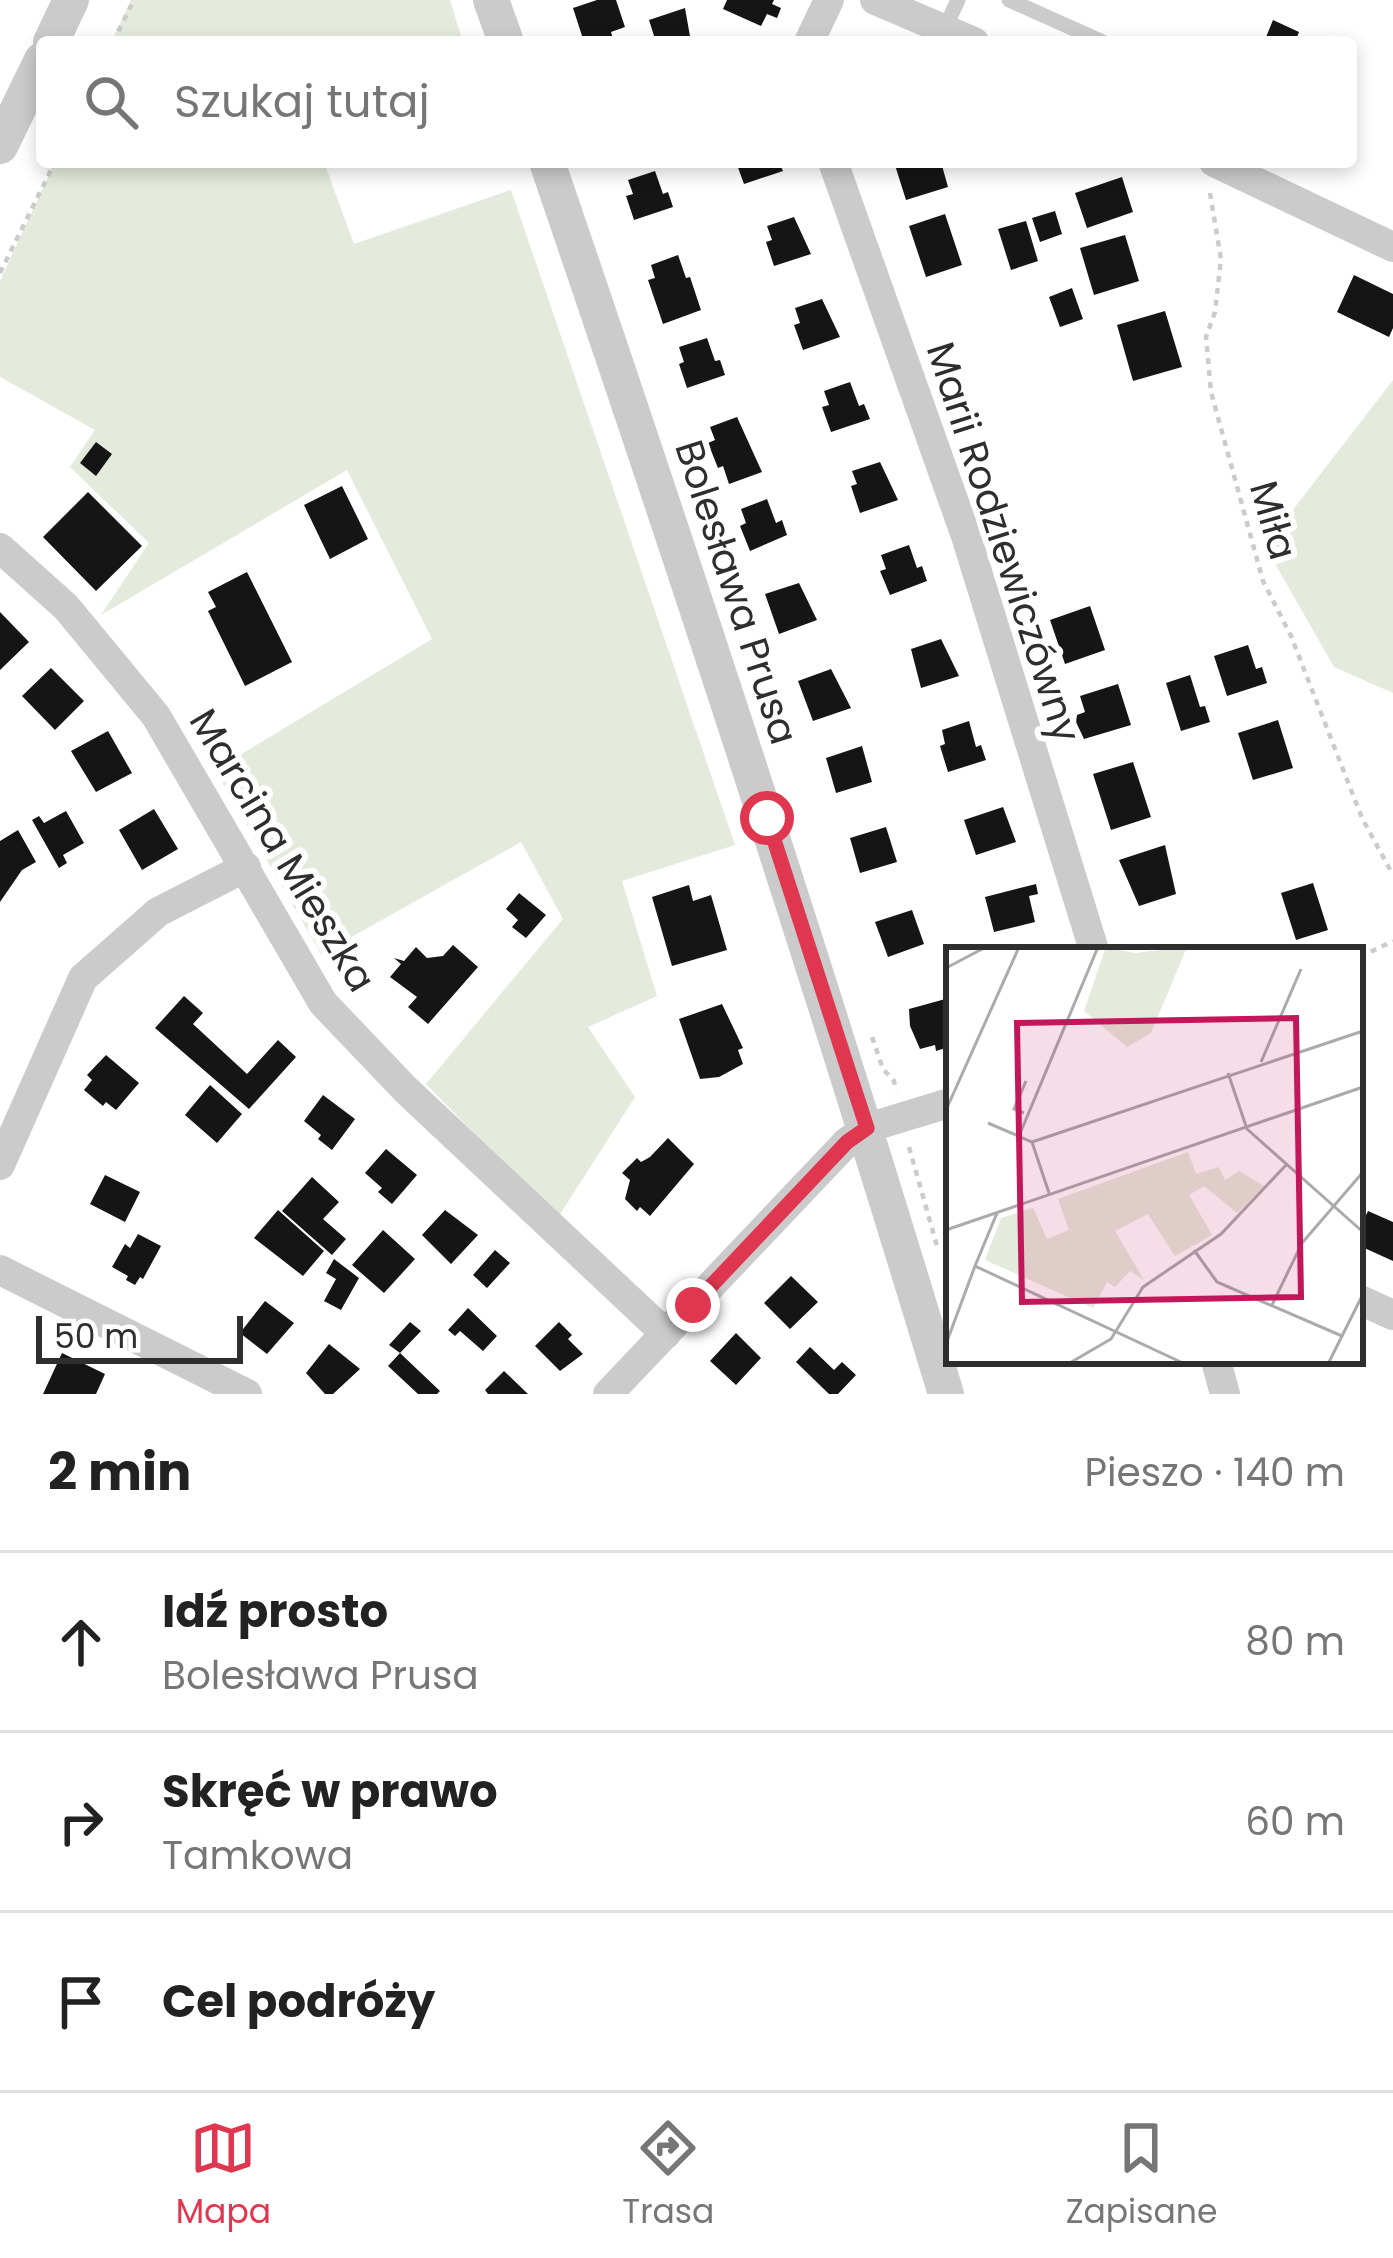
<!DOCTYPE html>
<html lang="pl">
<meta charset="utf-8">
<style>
:root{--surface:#fff;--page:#f2f2f2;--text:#222;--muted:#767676;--line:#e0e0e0;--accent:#df374f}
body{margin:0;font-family:Poppins,sans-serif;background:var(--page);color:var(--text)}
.scale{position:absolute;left:36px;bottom:30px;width:207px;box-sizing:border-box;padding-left:12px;border:6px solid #2e2e2e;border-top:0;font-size:33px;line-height:42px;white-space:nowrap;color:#2e2e2e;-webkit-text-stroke:9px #fff;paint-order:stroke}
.stop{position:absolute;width:36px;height:36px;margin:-27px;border:9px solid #df374f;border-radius:50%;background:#fff}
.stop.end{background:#df374f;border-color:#fff;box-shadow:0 3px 12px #0008}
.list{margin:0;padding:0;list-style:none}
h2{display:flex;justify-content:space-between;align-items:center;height:156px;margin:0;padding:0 48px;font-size:51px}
h2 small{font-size:39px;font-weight:400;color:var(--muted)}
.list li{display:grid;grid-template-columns:78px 1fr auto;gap:36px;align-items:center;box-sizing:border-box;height:180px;padding:0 48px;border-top:3px solid var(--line)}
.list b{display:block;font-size:45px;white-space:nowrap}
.list p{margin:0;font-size:39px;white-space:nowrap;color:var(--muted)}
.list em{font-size:39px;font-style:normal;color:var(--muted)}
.icon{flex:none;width:66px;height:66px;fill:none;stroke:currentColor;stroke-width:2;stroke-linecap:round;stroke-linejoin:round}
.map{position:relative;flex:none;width:1393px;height:1394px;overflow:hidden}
.search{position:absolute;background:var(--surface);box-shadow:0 6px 18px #0003;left:36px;right:36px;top:36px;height:132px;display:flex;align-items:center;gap:30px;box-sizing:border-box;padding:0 42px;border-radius:12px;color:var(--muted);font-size:45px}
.sheet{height:696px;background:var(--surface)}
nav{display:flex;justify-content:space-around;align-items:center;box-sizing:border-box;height:168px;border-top:3px solid var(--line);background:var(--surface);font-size:33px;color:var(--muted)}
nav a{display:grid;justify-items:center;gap:6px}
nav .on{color:var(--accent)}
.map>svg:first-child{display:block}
.green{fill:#e5ebdc}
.building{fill:#151515}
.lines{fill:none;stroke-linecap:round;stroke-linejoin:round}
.path{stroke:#cbcbcb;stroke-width:4.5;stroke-dasharray:6 6;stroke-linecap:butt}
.service{stroke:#cbcbcb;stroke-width:15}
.minor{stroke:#cbcbcb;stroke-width:30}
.tertiary{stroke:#cbcbcb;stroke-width:36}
.route{stroke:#df374f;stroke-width:15}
.labels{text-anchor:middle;stroke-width:12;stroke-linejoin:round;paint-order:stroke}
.street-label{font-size:39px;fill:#2e2e2e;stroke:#fff}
.inset-road{fill:none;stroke:#ababab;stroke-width:3}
.view{fill:#c2185b;fill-opacity:0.15;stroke:#c2185b;stroke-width:6}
.inset-edge{fill:none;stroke:#2e2e2e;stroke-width:6}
</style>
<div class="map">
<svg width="1393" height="1394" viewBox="0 0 1393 1394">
<rect width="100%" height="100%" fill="#fff"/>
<path class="green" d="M131 0H450L463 42H111Z
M55 162H324L354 244 511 190 735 845 622 881 657 996 588 1027 635 1097 557 1219 426 1084 563 919 521 842 321 954 215 770 432 639 347 470 101 615 149 543 70 467 95 430 0 377V281Z
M1393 380V693L1334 667 1265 546Z"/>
<path class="building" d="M597 0H616L625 27 611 32 614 42H584L573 8Z
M727 0H774L772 4 781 8 777 18 767 14 761 26 723 9Z
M685 8 691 42H656L649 20Z
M1273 20 1299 32 1295 42H1264Z
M736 162H779L783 171 744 184Z
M894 162H941L948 187 906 200Z
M655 171 663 194 668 192 673 207 634 220 626 196 633 194 628 180Z
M1122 177 1133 212 1087 228 1075 193Z
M1055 211 1062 234 1040 242 1032 218Z
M945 214 962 265 926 277 909 226Z
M794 217 811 254 774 266 766 242 772 240 767 226Z
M1026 221 1038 261 1011 270 998 229Z
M1125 235 1139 281 1094 295 1080 248Z
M678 255 686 278 690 277 701 310 663 324 648 280 655 278 651 265Z
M1354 275 1393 294V328L1389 337 1337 312Z
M1072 288 1083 319 1060 327 1049 297Z
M822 299 840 337 803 350 794 325 800 323 795 308Z
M1165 311 1182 367 1133 381 1117 325Z
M707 338 715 361 720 360 725 375 687 388 679 364 684 362 679 347Z
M850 382 859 406 864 404 870 419 831 432 822 407 829 405 824 391Z
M737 417 762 472 729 484 723 466 718 468 708 443 715 440 710 427Z
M96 442 112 454 96 476 80 463Z
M880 462 898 500 860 513 851 486 857 484 852 471Z
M342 486 368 539 330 559 304 505Z
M88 492 142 546 96 591 43 537Z
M767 499 776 523 782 520 787 535 750 551 740 526 746 523 741 509Z
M909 545 917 568 922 566 927 581 890 595 880 571 886 569 881 555Z
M247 572 292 662 245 686 208 611 216 607 208 592Z
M799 583 817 620 779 634 765 594Z
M1090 606 1105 650 1065 664 1050 620Z
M0 612 29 642 0 670Z
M941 639 959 676 921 688 911 649Z
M1248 645 1256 669 1262 667 1267 683 1227 696 1214 656Z
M51 668 84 701 55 730 22 696Z
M831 669 851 708 813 721 798 681Z
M1190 675 1200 707 1205 706 1210 722 1181 731 1166 683Z
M1118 684 1131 725 1084 739 1076 722 1077 715 1085 712 1080 696Z
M1278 720 1293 768 1253 780 1238 733Z
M969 721 976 747 981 745 986 760 948 772 940 746 945 744 942 730Z
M108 731 132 773 96 792 71 751Z
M862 746 872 782 836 793 826 758Z
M1133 762 1151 817 1111 830 1093 774Z
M1003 807 1016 842 976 855 964 820Z
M154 809 178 849 142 870 119 830Z
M66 811 84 843 63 855 67 863 59 868 32 820 39 816 44 823Z
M886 827 897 862 860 873 850 838Z
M18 830 36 862 22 870 0 902V841Z
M1165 845 1176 894 1139 906 1119 860Z
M1313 883 1328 930 1296 940 1281 893Z
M1036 884 1038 894 1029 896 1035 922 994 932 985 897Z
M689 885 693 901 711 895 727 950 672 966 652 897Z
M519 893 546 915 526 938 512 927 518 920 506 909Z
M912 910 924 944 888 957 875 922Z
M453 945 478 967 428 1024 408 1007 417 997 390 977 401 964 394 958 404 961 416 947 427 958 443 956Z
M184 996 203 1013 193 1024 247 1074 278 1040 296 1057 249 1109 155 1028Z
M949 998V1047L936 1051 935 1045 920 1049 910 1026 909 1009Z
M722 1004 743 1048 738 1050 743 1064 719 1077 700 1079 679 1019Z
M106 1055 139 1083 116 1110 106 1102 103 1106 84 1090 92 1080 87 1075Z
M210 1085 242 1114 217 1143 185 1115Z
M323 1095 355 1119 332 1150 318 1139 321 1135 304 1121Z
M668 1138 694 1164 650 1216 640 1207 637 1211 625 1199 630 1180 622 1173 637 1158 641 1162 650 1157Z
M386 1149 417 1175 392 1204 378 1192 382 1188 365 1173Z
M105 1175 140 1192 125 1222 90 1204Z
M312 1177 339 1202 323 1219 346 1239 332 1255 282 1211Z
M278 1210 324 1251 303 1276 254 1238Z
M445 1210 478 1235 451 1264 422 1235Z
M1368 1211 1393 1222V1261L1360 1246V1228Z
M383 1230 415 1259 384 1293 352 1265Z
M138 1234 161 1246 143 1279 140 1277 135 1285 126 1280 128 1276 112 1267 125 1244 130 1248Z
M495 1250 510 1263 487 1288 473 1275Z
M334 1259 359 1278 341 1310 324 1301 336 1279 326 1273Z
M791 1276 818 1302 790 1329 764 1303Z
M265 1301 294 1323 267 1354 240 1333Z
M468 1308 497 1336 483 1351 460 1331 455 1336 448 1330Z
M410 1322 421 1331 400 1353 389 1345Z
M559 1322 572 1335 568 1339 583 1354 560 1371 535 1346Z
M736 1333 761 1358 736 1385 710 1361Z
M329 1344 360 1369 333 1394H325L306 1373Z
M810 1347 834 1370 842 1362 856 1375 838 1394H829L796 1362Z
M62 1353 105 1374 96 1394H43Z
M400 1353 440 1391 437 1394H418L388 1366Z
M504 1371 528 1394H488L485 1390Z"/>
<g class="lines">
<path class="path" d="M113 42 134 0
M1210 193 1221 259 1215 312 1206 337 1211 392 1263 581 1291 636 1362 818 1393 875
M0 273 55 162
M1360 957 1393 941
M872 1037 883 1069 894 1081 896 1091
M909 1147 937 1246"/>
<path class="service" d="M1009 0 1103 42
M945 28 958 0"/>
<path class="minor" d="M875 0 974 42
M809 42 829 0
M833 162 966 536 1094 950
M1214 162 1393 247
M0 548 66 607 156 716 323 1003 405 1089 666 1334
M0 1165 83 978 158 912 246 867
M0 1270 247 1394
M1360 1300 1393 1315
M1216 1361 1225 1394
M608 1394 847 1142 867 1128 949 1103"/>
<path class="tertiary" d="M491 0 506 42
M51 42 71 0
M0 146 42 60
M547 162C687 571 821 980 946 1394"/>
</g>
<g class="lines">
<path class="route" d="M693 1305 847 1142 867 1128 767 818"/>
</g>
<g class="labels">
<g class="street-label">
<text transform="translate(1274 520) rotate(74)" y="14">Miła</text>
<text transform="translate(1004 542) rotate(72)" y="14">Marii Rodziewiczówny</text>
<text transform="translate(737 592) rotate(72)" y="14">Bolesława Prusa</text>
<text transform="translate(283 850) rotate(59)" y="14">Marcina Mieszka</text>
</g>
</g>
<g transform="translate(946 947)">
<rect width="417" height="417" fill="#fff"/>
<path d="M160 0 189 6 241 0 205 86 181 100 138 64ZM242 205 250 227 273 220 279 233 293 224 318 239 291 266 258 239 243 248 266 288 229 309 202 267 169 284 198 333 184 324 169 340 161 335 147 361 39 313 55 271 87 261 101 292 123 283 112 252Z" fill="#e5ebdc"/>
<path class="inset-road" d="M0 21 40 0M315 115 355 22M282 126 301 182 417 285M0 163 73 0M78 166 68 162 80 134M42 176 86 195 103 246M73 189 152 0M86 195 417 84M51 266 29 319 239 417M0 283 417 140M248 303 271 335 396 389M326 358 356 296 417 225M0 397 29 319M122 417 165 392 197 340 275 287 341 217M382 417 417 347"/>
<path class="view" d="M350 71 355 350 76 355 71 76Z"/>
<rect width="417" height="417" class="inset-edge"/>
</g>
</svg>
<div class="scale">50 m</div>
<div class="stop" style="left:767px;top:818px"></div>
<div class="stop end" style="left:693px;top:1305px"></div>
<div class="search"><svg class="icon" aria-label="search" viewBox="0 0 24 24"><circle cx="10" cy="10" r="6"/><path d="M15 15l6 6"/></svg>Szukaj tutaj</div>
</div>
<section class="sheet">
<h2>2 min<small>Pieszo · 140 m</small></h2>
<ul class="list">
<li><svg class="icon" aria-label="ahead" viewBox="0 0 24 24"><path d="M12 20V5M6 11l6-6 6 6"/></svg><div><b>Idź prosto</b><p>Bolesława Prusa</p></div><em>80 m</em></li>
<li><svg class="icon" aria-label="right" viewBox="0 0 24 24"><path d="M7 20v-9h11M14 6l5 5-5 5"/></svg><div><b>Skręć w prawo</b><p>Tamkowa</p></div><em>60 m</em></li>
<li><svg class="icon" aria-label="arrive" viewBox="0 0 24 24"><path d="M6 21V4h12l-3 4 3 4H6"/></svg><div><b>Cel podróży</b></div></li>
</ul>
</section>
<nav>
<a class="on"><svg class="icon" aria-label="map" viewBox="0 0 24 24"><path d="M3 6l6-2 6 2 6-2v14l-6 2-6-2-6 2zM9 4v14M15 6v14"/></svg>Mapa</a>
<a><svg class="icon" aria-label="directions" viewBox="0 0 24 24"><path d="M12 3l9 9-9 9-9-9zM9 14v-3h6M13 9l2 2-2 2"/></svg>Trasa</a>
<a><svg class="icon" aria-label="saved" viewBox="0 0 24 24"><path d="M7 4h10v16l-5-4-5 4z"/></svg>Zapisane</a>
</nav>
